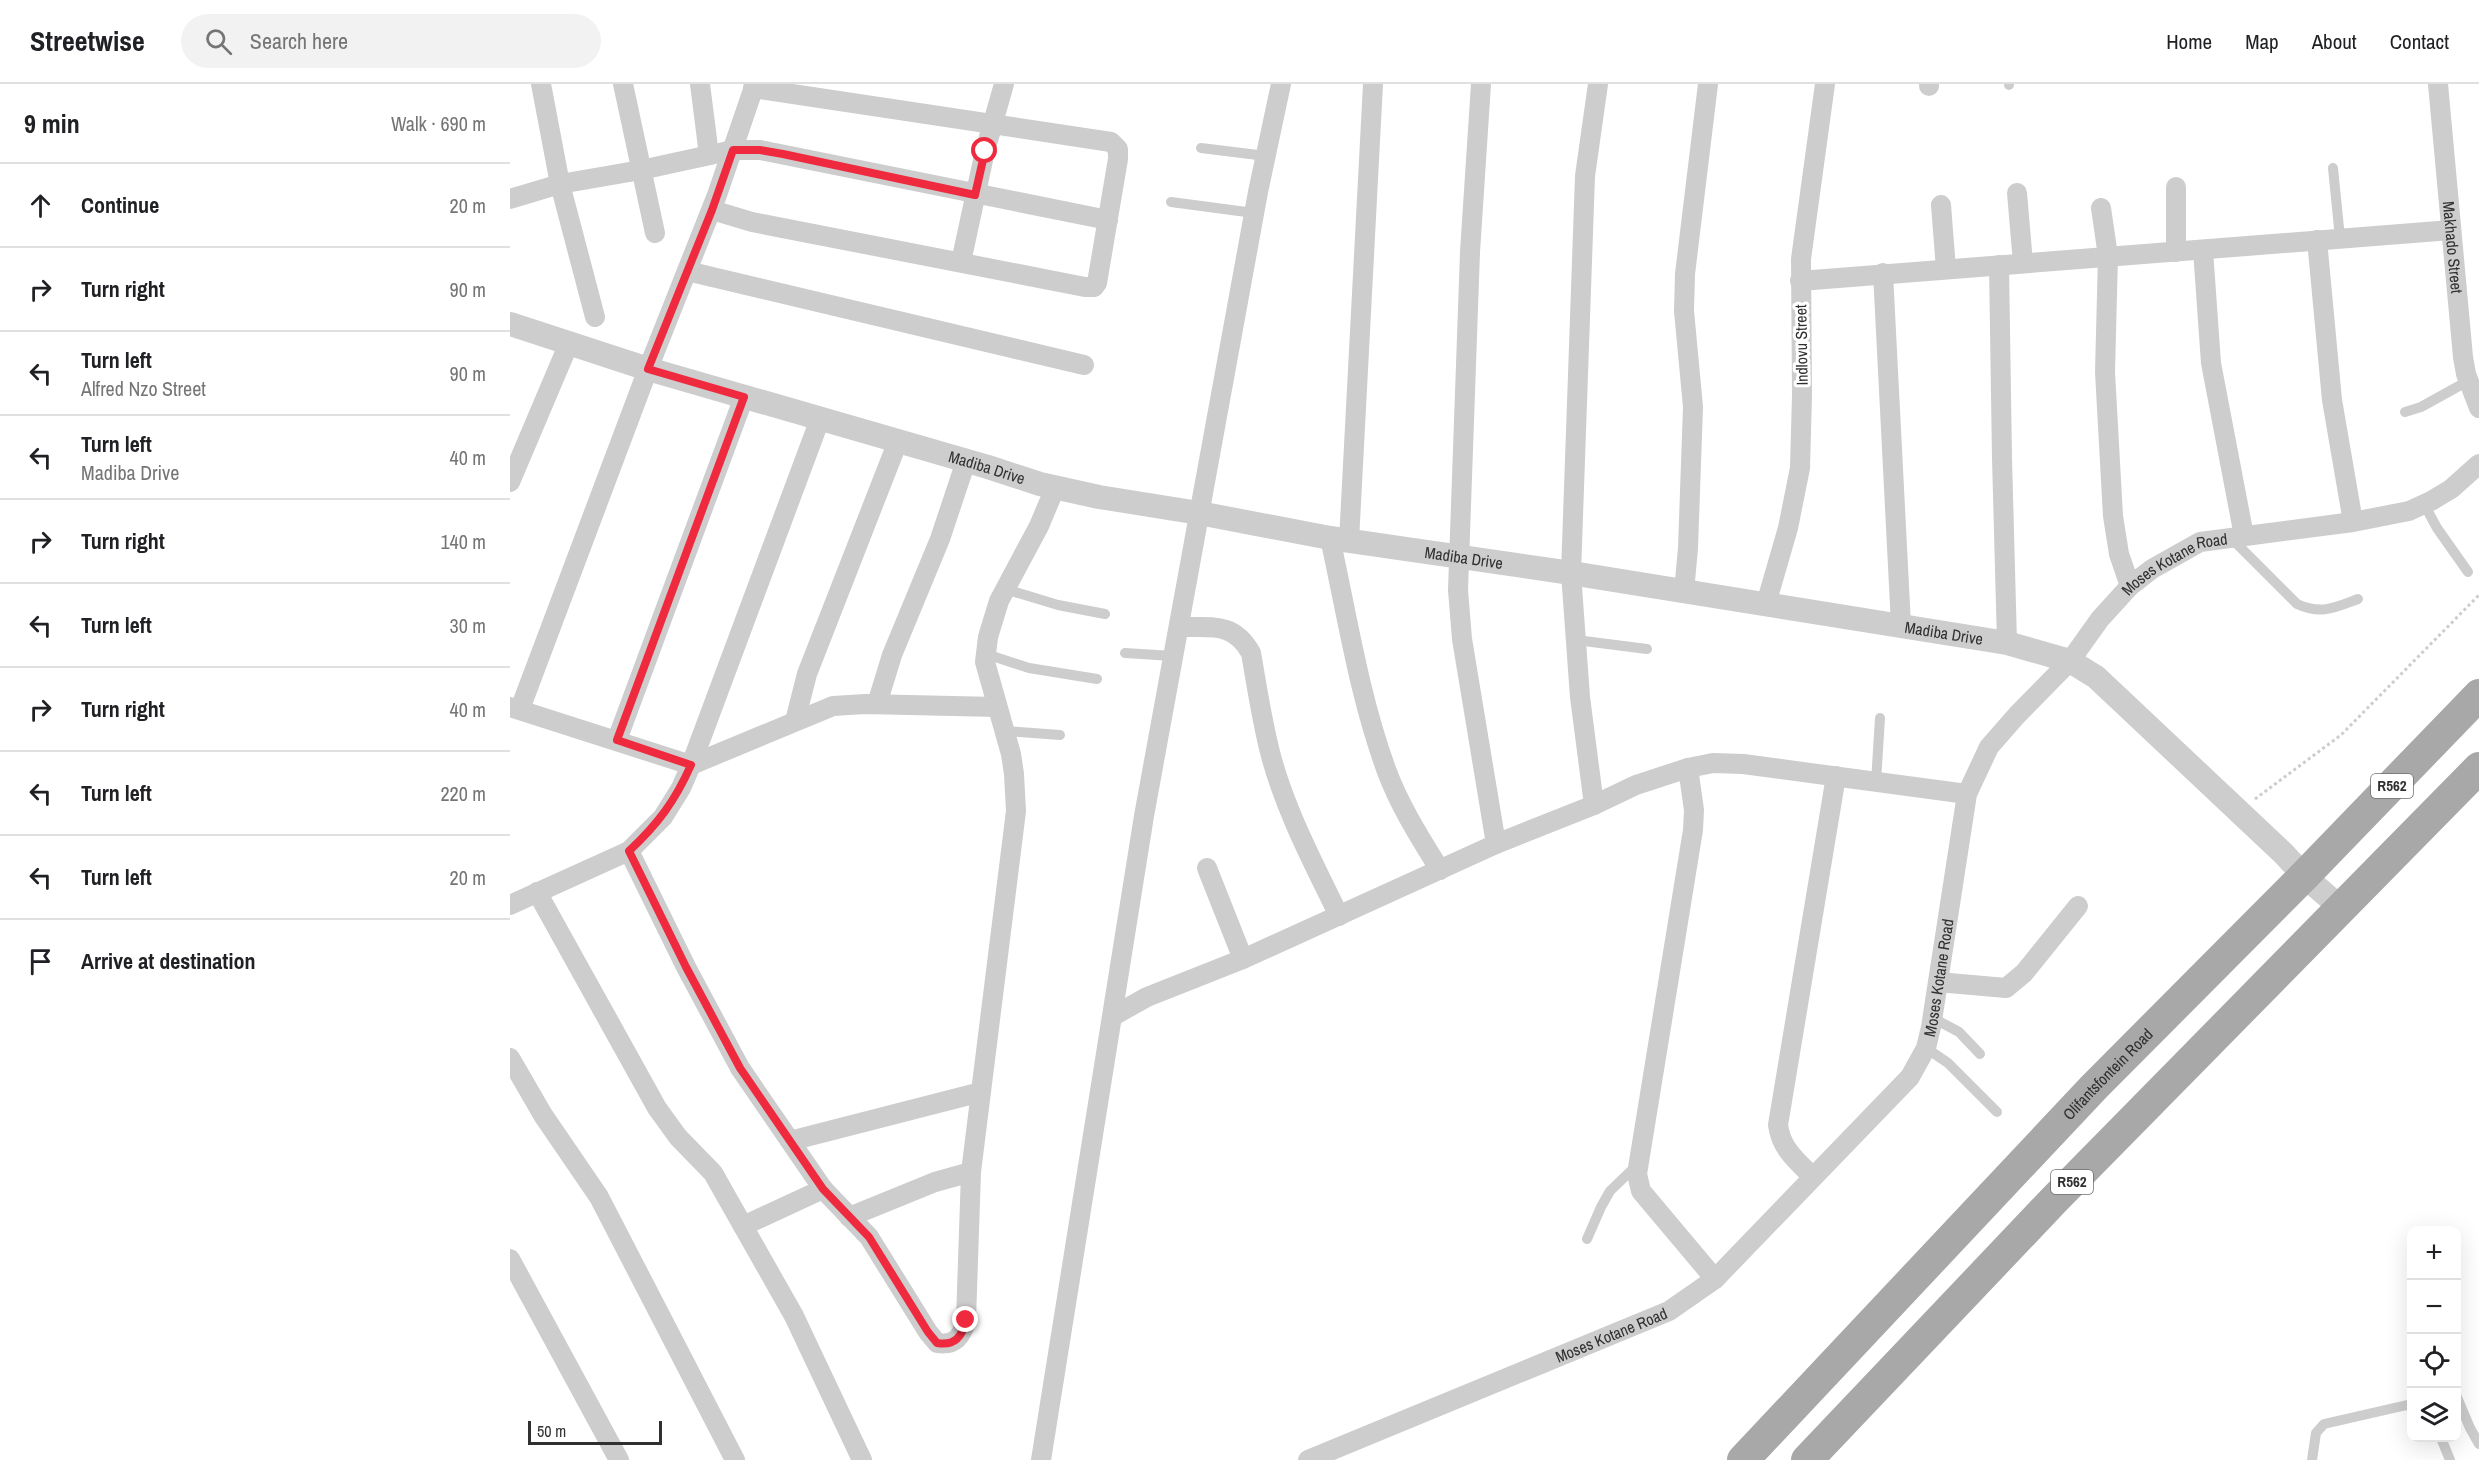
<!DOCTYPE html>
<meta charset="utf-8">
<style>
:root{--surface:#fff;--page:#f2f2f2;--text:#202124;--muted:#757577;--line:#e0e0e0}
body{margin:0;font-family:"Archivo Narrow",sans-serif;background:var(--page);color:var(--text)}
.controls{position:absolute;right:18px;bottom:18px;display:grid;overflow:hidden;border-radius:12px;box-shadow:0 6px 24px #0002}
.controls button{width:54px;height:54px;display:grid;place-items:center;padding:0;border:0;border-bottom:2px solid var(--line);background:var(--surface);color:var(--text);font:30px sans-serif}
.scale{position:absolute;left:18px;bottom:15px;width:134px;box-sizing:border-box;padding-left:6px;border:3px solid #303030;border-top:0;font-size:16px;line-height:21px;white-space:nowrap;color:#303030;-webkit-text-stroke:4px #fff;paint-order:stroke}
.stop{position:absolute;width:18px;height:18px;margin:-14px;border:4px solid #ef2a3f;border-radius:50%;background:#fff}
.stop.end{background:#ef2a3f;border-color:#fff;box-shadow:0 2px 6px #0008}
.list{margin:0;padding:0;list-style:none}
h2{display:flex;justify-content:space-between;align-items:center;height:78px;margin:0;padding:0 24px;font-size:26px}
h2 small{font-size:20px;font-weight:400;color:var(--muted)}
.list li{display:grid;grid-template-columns:39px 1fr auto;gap:18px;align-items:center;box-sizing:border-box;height:84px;padding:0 24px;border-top:2px solid var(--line)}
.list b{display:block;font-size:22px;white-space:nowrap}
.list p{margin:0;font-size:20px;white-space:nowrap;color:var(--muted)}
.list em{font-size:20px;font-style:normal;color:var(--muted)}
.icon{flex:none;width:33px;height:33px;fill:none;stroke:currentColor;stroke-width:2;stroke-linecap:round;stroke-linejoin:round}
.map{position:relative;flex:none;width:1969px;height:1376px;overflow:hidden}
header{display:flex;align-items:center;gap:36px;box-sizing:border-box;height:84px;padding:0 30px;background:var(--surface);border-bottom:2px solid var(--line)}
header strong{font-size:28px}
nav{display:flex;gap:33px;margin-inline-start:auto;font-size:21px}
.search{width:420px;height:54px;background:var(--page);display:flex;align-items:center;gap:15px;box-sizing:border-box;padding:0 21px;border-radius:33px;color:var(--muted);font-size:22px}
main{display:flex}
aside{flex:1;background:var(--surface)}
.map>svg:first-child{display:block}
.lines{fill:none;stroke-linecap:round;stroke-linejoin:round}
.path{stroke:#cdcdcd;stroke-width:3;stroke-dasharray:3 3;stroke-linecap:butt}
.service{stroke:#cdcdcd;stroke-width:10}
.minor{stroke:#cdcdcd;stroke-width:20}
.tertiary{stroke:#cdcdcd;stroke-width:24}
.primary{stroke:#a8a8a8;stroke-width:32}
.route{stroke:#ef2a3f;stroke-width:8}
.labels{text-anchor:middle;stroke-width:6;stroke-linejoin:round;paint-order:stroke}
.shield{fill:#fff;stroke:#6e6e6e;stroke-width:1.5}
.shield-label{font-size:15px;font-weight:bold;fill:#303030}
.street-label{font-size:16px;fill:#303030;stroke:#fff}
</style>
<header>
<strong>Streetwise</strong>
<div class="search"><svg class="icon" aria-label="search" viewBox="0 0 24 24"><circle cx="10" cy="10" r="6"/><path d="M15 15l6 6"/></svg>Search here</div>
<nav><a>Home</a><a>Map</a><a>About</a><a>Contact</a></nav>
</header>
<main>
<aside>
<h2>9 min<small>Walk · 690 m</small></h2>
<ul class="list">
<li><svg class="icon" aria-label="ahead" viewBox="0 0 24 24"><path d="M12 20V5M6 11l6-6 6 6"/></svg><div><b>Continue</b></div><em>20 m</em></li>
<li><svg class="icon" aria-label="right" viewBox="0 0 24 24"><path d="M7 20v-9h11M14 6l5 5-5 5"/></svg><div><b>Turn right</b></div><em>90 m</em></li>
<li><svg class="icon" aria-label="left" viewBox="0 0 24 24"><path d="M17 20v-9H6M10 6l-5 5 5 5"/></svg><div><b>Turn left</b><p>Alfred Nzo Street</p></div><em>90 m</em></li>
<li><svg class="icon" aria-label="left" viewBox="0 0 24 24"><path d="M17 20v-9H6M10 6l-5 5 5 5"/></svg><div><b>Turn left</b><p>Madiba Drive</p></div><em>40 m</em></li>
<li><svg class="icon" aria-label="right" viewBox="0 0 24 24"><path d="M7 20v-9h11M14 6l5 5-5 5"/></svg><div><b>Turn right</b></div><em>140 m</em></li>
<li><svg class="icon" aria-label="left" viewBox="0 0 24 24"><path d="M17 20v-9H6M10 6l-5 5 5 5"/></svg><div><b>Turn left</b></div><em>30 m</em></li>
<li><svg class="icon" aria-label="right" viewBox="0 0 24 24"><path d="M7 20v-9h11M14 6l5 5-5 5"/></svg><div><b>Turn right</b></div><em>40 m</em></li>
<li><svg class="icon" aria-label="left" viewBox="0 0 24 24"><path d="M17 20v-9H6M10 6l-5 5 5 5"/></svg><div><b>Turn left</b></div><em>220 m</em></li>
<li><svg class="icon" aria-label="left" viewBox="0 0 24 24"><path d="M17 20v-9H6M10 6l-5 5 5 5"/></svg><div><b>Turn left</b></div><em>20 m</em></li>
<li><svg class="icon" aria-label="arrive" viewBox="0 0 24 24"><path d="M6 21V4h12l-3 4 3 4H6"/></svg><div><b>Arrive at destination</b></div></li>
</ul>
</aside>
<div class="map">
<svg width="1969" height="1376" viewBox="0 0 1969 1376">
<rect width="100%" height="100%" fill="#fff"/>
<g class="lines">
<path class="path" d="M1745 715 1831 651 1969 511"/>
<path class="service" d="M1499 0V1
M691 64 756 72
M1823 84 1830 154
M661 118 744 129
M1895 328 1911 323 1958 297
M1914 420 1927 444 1958 488
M1721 454 1787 520C1811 531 1824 524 1848 515
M495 505 548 521 595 530
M1066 556 1137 565
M615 569 663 572
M476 570 519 584 587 595
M495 647 550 651
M1366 698 1370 634
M1423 934 1449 948 1470 970
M1416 964 1438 979 1487 1028
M1077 1155 1091 1123 1100 1107 1127 1081
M1946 1311 1960 1344 1969 1360
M1931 1354 1940 1376
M1802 1376 1806 1349 1814 1340 1897 1321 1902 1323"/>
<g class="minor">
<path d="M31 0 50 100 85 233"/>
<path d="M113 0 145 149"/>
<path d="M190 0 199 71"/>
<path d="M971 0 960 168 948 506 952 555 986 760"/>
<path id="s1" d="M1928 0 1953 273 1956 290 1969 324"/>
<path d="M1419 2V0"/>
<path d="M1507 109 1513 179"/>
<path d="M0 115 50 100 131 86 223 66H250L598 136"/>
<path d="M1431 121 1436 185"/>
<path d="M1591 124 1598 172 1595 288 1603 432 1609 470 1620 502"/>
<path d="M202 126 242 138 575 203H584L587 199 608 75V65L601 58 243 4"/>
<path d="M1807 156 1822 316 1843 438"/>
<path d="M1693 166 1701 279 1734 452"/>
<path d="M1666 168V103"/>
<path d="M451 178 475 67 494 0"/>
<path d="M1489 181 1492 374 1497 559"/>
<path d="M177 187 574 281"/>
<path d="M1373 189 1391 541"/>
<path d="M1290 197 1941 146"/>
<path d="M0 398 59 259"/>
<path d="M820 454C837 531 849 611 876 685 889 721 910 754 930 786"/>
<path d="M839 457 863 0"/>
<path d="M1174 508 1178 464 1183 323 1174 227 1175 190 1198 0"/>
<path d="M1256 520 1278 444 1290 384 1292 311 1291 175 1315 0"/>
<path d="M669 543C701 544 723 537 741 569 747 603 752 638 761 672 776 728 804 780 829 832"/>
<path d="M367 620 382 571 430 455 456 377"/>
<path d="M0 623 181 681 323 622 355 620 487 623"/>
<path d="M10 625 138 285 207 111 245 0"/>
<path d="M285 637 297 590 388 357"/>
<path d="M107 656 234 313"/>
<path d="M1178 684 1184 726 1183 746 1127 1090 1131 1107 1205 1195"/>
<path d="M1084 721 1070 613 1061 489 1075 92 1088 0"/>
<path d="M119 767 176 883 230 984 313 1105 359 1153 418 1248 427 1259C445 1262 452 1253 456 1236L461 1088 506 727 504 690 501 670 475 578 478 553 489 517 529 442 545 404"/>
<path d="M697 784 733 875"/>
<path d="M27 808 147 1024 168 1053 203 1089 284 1232 352 1376"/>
<path d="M0 821 119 767 153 733 171 704 181 681 310 335"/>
<path d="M1428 898 1496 904 1514 889 1568 822"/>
<path d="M603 932 637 913 733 875 986 760 1084 721 1126 701 1178 684 1203 679 1233 680 1457 710"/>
<path d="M0 974 33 1031 89 1113 225 1376"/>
<path d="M280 1057 471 1008"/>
<path d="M1303 1093C1287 1077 1271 1065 1268 1041L1326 692"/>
<path d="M339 1133 425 1098 461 1088"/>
<path d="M233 1142 313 1105"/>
<path d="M0 1175 109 1376"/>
<path d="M531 1376 634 732 748 108 771 0"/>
<path id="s2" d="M798 1376 1159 1227 1205 1195 1400 993 1416 964 1421 943 1457 710 1479 663 1507 631 1560 577 1590 535 1620 502 1642 485 1690 458 1843 438 1899 427 1921 417 1941 405 1969 380"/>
</g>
<path class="tertiary" id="s3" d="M0 240 138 285 478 383 530 400 589 413 689 429 820 454 1061 489 1497 559 1560 577 1586 593 1774 770 1794 792 1831 824"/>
<g class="primary">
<path id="s4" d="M1233 1376 1584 1003 1794 792 1969 611"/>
<path d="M1297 1376 1545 1115 1969 684"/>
</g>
</g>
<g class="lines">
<path class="route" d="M456 1236C452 1253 445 1262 427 1259L418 1248 359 1153 313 1105 230 984 176 883 119 767C148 740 165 717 181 681L107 656 234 313 138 285 202 126 223 66H250L273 70 465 111 475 67"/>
</g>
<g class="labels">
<g class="shield">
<rect x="1861" y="690" width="42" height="24" rx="4.5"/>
<rect x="1541" y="1086" width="42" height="24" rx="4.5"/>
</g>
<g class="shield-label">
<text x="1882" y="707">R562</text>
<text x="1562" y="1103">R562</text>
</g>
<g class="street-label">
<text dy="6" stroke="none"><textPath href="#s1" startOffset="164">Makhado Street</textPath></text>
<text transform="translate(1291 261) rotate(-91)" y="6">Indlovu Street</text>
<text dy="6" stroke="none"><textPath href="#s3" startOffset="498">Madiba Drive</textPath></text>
<text dy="6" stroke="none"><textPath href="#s3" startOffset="984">Madiba Drive</textPath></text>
<text dy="6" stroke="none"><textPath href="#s2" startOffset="1335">Moses Kotane Road</textPath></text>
<text dy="6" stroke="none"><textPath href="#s3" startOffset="1470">Madiba Drive</textPath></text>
<text dy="6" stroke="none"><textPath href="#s2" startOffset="832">Moses Kotane Road</textPath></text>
<text dy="6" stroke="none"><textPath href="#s4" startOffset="531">Olifantsfontein Road</textPath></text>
<text dy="6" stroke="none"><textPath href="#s2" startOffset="328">Moses Kotane Road</textPath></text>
</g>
</g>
</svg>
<div class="controls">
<button>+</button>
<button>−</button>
<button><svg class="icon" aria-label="locate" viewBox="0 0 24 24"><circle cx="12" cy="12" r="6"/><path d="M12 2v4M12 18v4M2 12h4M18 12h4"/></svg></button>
<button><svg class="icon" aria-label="layers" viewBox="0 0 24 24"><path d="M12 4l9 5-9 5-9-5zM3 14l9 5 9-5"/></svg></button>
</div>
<div class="scale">50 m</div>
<div class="stop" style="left:475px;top:67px"></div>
<div class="stop end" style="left:456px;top:1236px"></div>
</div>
</main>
